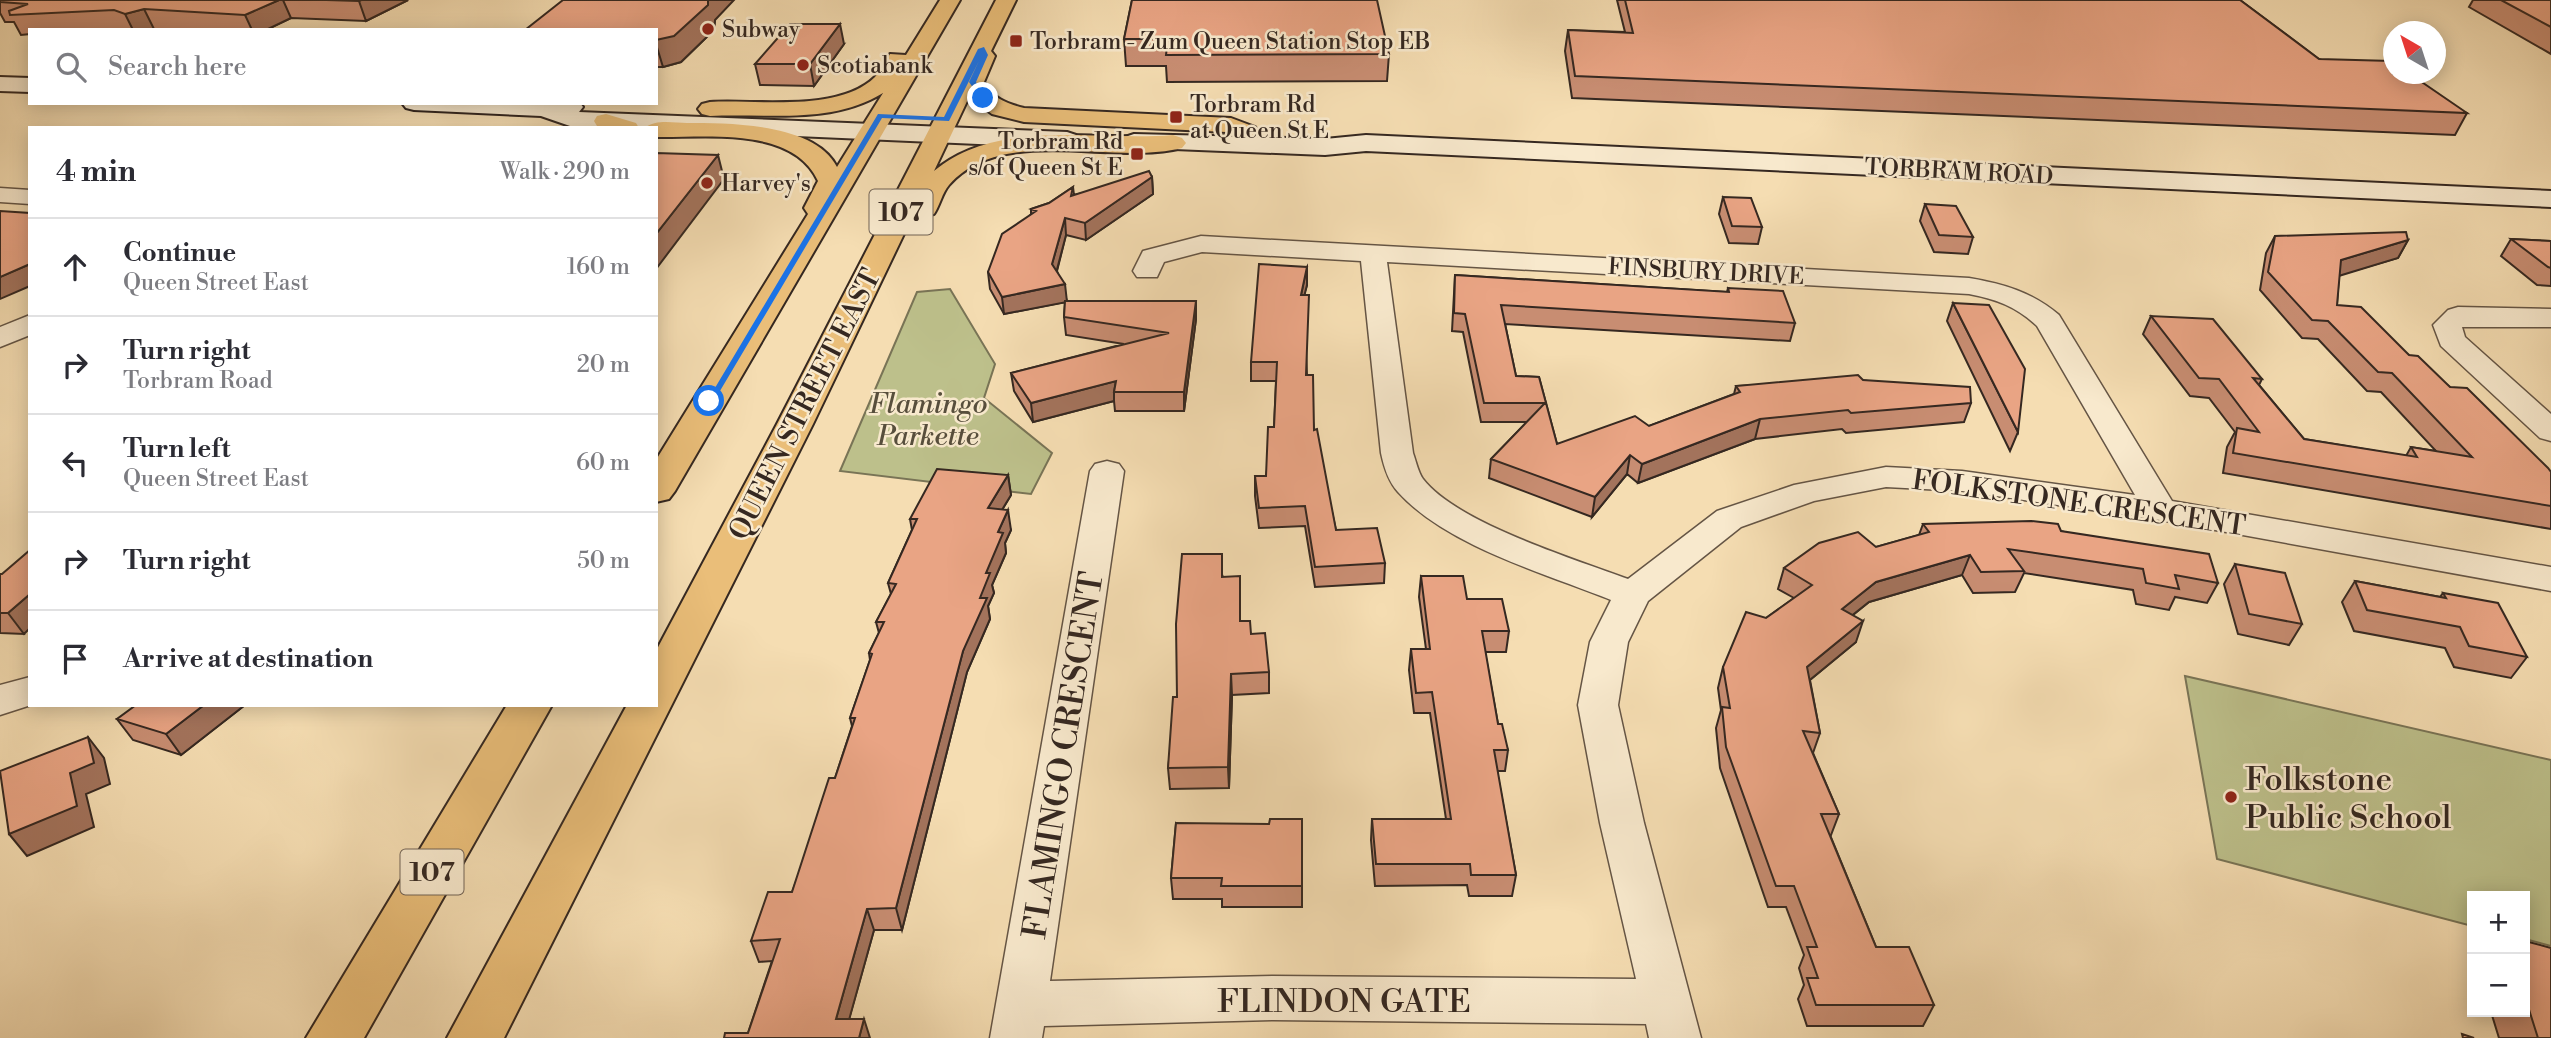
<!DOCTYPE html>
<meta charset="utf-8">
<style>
:root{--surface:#fff;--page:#f7f7f7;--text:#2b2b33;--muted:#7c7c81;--line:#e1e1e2}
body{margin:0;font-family:"Libre Bodoni",serif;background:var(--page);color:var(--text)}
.controls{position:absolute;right:21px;bottom:21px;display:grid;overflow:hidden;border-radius:0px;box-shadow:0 4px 18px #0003}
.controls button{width:63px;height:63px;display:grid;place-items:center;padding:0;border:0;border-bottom:2px solid var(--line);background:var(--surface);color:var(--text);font:35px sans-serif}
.compass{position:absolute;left:2383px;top:21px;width:63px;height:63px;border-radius:50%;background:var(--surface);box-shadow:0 4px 18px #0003;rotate:321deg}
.stop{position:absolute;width:21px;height:21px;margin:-16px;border:5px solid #1a73e8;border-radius:50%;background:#fff}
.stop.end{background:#1a73e8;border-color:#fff;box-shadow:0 2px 7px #0008}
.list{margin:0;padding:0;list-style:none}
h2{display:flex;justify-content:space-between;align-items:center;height:91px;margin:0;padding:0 28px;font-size:30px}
h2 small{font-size:23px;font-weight:400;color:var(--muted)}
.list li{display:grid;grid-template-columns:46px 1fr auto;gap:21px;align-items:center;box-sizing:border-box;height:98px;padding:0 28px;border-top:2px solid var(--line)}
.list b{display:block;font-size:26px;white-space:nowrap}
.list p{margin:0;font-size:23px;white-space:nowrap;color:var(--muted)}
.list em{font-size:23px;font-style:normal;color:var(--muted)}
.icon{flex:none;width:38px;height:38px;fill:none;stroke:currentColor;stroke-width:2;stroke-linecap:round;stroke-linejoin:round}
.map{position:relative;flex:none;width:2551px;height:1038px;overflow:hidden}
.search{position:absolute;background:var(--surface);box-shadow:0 4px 18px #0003;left:28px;top:28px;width:630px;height:77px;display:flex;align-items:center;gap:18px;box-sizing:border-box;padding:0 24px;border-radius:0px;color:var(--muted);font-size:26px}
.panel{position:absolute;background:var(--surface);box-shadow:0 4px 18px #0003;left:28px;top:126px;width:630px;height:581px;border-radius:0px}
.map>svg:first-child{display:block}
.green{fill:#bdc08b;stroke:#797456;stroke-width:2}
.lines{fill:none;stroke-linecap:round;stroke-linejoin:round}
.minor-casing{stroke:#655545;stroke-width:3}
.secondary-casing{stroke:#352821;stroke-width:4}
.primary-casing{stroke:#352821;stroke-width:4}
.minor{fill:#f8e9cd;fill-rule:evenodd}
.secondary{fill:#f8e9cd;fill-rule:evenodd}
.primary{fill:#eabe79;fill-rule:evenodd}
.wall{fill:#c88d72;stroke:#352821;stroke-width:2}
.shaded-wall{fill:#a3735c;stroke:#352821;stroke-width:2}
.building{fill:#e9a484;stroke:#352821;stroke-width:2}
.route{fill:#1a73e8}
.poi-dot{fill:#8f2418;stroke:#f8e9cd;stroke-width:2.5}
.labels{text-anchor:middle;stroke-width:5;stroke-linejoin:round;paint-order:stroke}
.far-poi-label{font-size:23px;fill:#352821;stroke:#f8e9cd;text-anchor:start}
.far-street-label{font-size:23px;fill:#352821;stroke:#f8e9cd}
.shield{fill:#f8e9cd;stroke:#706255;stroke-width:2}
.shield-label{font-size:26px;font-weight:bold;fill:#352821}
.park-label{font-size:28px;font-style:italic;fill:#574e3c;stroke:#f8e9cd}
.street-label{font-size:28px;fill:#352821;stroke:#f8e9cd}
.near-street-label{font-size:33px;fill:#352821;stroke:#f8e9cd}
.near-poi-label{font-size:33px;fill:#352821;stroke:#f8e9cd;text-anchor:start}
</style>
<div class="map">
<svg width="2551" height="1038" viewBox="0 0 2551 1038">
<rect width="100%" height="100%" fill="#f5ddb2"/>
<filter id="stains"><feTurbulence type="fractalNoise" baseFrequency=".00286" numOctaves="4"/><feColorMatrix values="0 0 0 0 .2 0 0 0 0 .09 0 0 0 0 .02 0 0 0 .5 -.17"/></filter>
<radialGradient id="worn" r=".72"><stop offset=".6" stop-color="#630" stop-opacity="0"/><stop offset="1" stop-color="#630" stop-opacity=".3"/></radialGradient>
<path class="green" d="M950 289 995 364 984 398 1052 453 1031 494 840 471 917 292Z
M2185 676 2551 760V946L2525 939V896H2472V926L2217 859Z"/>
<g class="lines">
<g class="minor-casing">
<path id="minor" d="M0 188 30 190V204L0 202Z
M1201 236 1969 278C2004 284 2032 292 2059 315L2172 501 2551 567V591L2160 520 1962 491 1886 487 1814 501 1741 527 1648 601 1628 642 1618 705 1644 823 1701 1038H1649L1646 1024 1273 1020 1044 1026 1042 1038H990L1090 471 1095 464 1107 461 1119 464 1124 471 1050 981 1273 976 1636 979 1600 823 1578 705 1590 642 1611 600C1544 573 1447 546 1398 492 1388 481 1384 467 1381 453L1361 261 1202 252 1164 262 1157 277H1137L1133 271 1143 251ZM1387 262 1969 294C1996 299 2017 307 2037 326L2135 495 1962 471 1886 467 1794 485 1717 511 1628 579C1574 559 1457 523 1423 479 1418 472 1416 461 1413 453Z
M2458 307 2551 309V327H2462L2465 337 2551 414V441L2540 438 2441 346 2433 325 2448 310Z
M30 315V335L0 347V327Z
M30 677 31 705 0 715V685Z"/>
</g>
<g class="secondary-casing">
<path id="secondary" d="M0 77 30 78V92L0 91Z
M402 103H580L583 107 579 112 1067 132 1076 135 1080 140 1076 145 1067 148 570 126 541 116 414 110 406 108Z
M1134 134 1325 139 1366 135 2551 191V207L1366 151 1325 155 1125 147 1121 142 1125 137Z"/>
</g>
<g class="primary-casing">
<path id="primary" d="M940 0H960L675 491 669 499 656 502V460L808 214 804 208 818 181C793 126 707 138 656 137V128H645C655 119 674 123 687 123 729 123 815 123 837 167L883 93C831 125 768 113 710 116L702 114 698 109 702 104 710 102C757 99 838 113 875 77 881 70 885 62 890 54L906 55Z
M996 0H1016L991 51 995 56 984 82C991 98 1008 104 1024 108L1231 118 1255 127 1258 132 1255 137 1246 139 1226 132 1024 122 992 114 969 97 934 171C999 117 1095 142 1173 135L1182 138 1186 143 1182 148C1112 166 1003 124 949 185 942 193 940 205 934 214L924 216 914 213 813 424 504 1038H447L627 705H656V651L777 424Z
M606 114 636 123 639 128 597 126 594 121 597 116Z
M507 705H552L364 1038H306Z"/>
</g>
<use href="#minor" class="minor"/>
<use href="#secondary" class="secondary"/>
<use href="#primary" class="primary"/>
</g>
<path class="wall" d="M0 0H408L366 21 291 18 266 30H30V34L21 35 14 22H5L0 13Z
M1132 0 1389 54 1387 81 1167 82 1166 66H1126L1124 39Z
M1617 0H2240L2319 59 2467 113 2455 135 1572 98 1565 51 1568 30 1625 32Z
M2473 0H2551V54L2469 7Z
M715 20 714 30 681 62 663 67H656V30Z
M844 44 814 86 760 85 755 64Z
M1152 177 1153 194 1086 240 1066 235 1057 271 1067 301H1196V319L1184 411H1115L1114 401 1033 422 1014 391 1011 373 1124 344 1066 335 1064 317 1065 302 1004 314 990 289 988 272 1031 214V209L1049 203 1073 187 1074 195Z
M1723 197 1762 227 1758 244 1729 243 1719 214Z
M1925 204 1973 237 1968 254 1934 252 1920 221Z
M2275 236 2408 240 2398 258 2339 275 2337 305 2409 355 2450 387 2551 472V529L2223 473 2227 447 2235 432 2209 398 2190 396 2143 334 2151 316 2262 379 2259 385 2304 439 2406 456 2411 447 2436 451 2381 392 2367 391 2318 339 2302 338 2260 290 2266 253Z
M2511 239 2551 241V286L2537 285 2501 256Z
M1307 267V285L1304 295 1307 375 1314 430 1336 530 1385 563 1384 583 1315 587 1305 526 1259 528 1255 496V476H1266L1274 427 1276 381H1251V362Z
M1455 275 1727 292 1728 288 1795 323 1790 341 1505 324 1516 376 1539 377 1557 444 1649 426 1734 394 1736 386 1863 380 1971 403 1964 422 1846 433 1842 429 1755 439 1638 483 1627 474 1592 517 1489 478 1491 459 1527 422H1481L1463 332 1452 331Z
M1953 303 2018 432 2010 451 1947 321Z
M1008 475 1011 495 1002 510 1011 530 1005 543 1006 553 992 585 994 593 988 606 990 619 967 672 902 930H874L849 1019 748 1033 772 961 759 962 751 941 792 892 835 778 852 726 850 718 870 660 869 653 879 633 876 622 891 594 888 583 912 530 910 519Z
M1923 524 2061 531 2218 583 2207 603 2175 597 2169 610 2136 604 2133 590 2024 573 2015 592 1973 593 1962 575 1869 602 1853 615 1856 642 1810 680 1820 733 1813 753 1839 814 1831 835H1830L1876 947 1934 1005 1923 1026H1807L1798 999 1804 985 1799 968 1804 955 1786 907H1768L1720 768 1716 728 1721 710 1718 688 1723 667 1766 618 1794 598 1778 589 1784 568 1876 547 1919 535Z
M2235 564 2302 624 2289 645 2238 634 2224 584Z
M0 574H2L24 634 0 633Z
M1421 576 1467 599 1509 631 1506 652H1485L1498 724 1508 750 1505 771H1497L1516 875 1512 896H1469L1467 885 1375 886 1371 840 1372 819H1446L1430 713H1414L1409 670 1411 649H1426L1419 597Z
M1223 577 1240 621 1251 634 1269 672V693L1232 695 1229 788 1170 789 1168 768 1177 697Z
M2355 581 2440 597 2443 593 2527 657 2511 678 2454 667 2445 648 2354 631 2342 602Z
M245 705 181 755 133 740 117 719Z
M1176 823 1302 886V907H1222V899H1173L1171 878Z
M2525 941 2551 1038H2499L2491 1012H2525Z"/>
<path class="shaded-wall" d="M279 0H283L291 18 266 30H252L245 15Z
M361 0H408L366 21 359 1Z
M708 0H734L715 20 714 30 681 62 663 67 656 44V40Z
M144 9 154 29 133 30 125 14Z
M840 24 844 44 814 86 810 64Z
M718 155 724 179 656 269V234Z
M1152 177 1153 194 1086 240 1085 223Z
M1065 218 1066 235 1054 281 1052 264Z
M2408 240 2398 258 2332 278 2341 260Z
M30 264V286L0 299V277Z
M1307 267V285L1300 313 1301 295Z
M1065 284 1067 302 1004 314 1002 297Z
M1196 301V319L1184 411V392Z
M1116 381 1114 392V401L1033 422 1031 403Z
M1760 419 1755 439 1638 483 1642 464Z
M1630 455 1627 474 1592 517 1595 497Z
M1008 475 1011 495 991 528 988 508Z
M1008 510 1011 530 1005 543 1006 553 992 585 994 593 988 606 990 619 967 672 902 930 896 908 963 651 998 532Z
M1970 555 1962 575 1869 602 1835 629 1842 609 1876 582Z
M30 594V628L24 634 8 613Z
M1863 621 1856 642 1800 688 1807 667Z
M1231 674 1232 695 1229 788 1228 767Z
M204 705H245L181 755 166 734Z
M88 737 104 758 110 784 86 794 94 827 27 856 9 834 70 773Z
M867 909 874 930 844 1038 836 1019Z
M864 1019 870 1038H859Z"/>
<path class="building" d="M0 0H279L245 15 144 9 125 14 114 10 10 15 9 11 28 4 0 2Z
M326 0H361L359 1Z
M563 0H708V5L674 36 656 40V30H525Z
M1132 0H1377L1389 54 1166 55 1168 39H1124Z
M1625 0H2240L2319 59 2392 61 2393 62V74H2410L2467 113 1575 76 1568 30 1633 33Z
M2501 0H2551V27Z
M790 24H840L810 64H755Z
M656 153 718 155 656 234Z
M1149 171 1152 177 1085 223 1065 218 1052 264 1065 284 1002 297 988 272 1002 234 1036 211 1031 209 1049 203 1073 187 1071 196Z
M1723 197 1751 198 1762 227 1732 226Z
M1925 204 1956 206 1973 237 1939 235Z
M0 211 30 213V264L0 277Z
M2406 232 2408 240 2341 260 2337 305 2361 307 2409 355 2418 356 2450 387 2467 388 2548 468 2551 472V506L2233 453 2237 428 2259 432 2219 379 2199 378 2151 316 2213 319 2262 379 2253 378 2304 439 2417 457 2411 447 2472 457 2392 373 2378 372 2328 321 2312 320 2268 272 2275 236Z
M2511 239 2551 241V268L2548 267Z
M1259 264 1307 267 1301 295H1309L1306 375H1313L1314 430 1317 429 1336 530 1377 528 1385 563 1315 567 1305 506 1259 508 1255 476H1266L1268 427H1274L1277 362H1251Z
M1455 275 1729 292 1728 288 1783 291 1795 323 1501 305 1516 376 1539 377 1557 444 1635 416 1649 426 1740 392 1736 386 1858 375 1863 380 1970 387 1971 403 1851 413 1848 410 1760 419 1642 464 1630 455 1595 497 1491 459 1545 403H1484L1465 314 1454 313Z
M1065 301H1196L1184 392H1114L1116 381 1031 403 1011 373 1169 333 1064 317Z
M1953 303 1989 305 2025 369 2018 432Z
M937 469 1008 475 988 508 1008 510 998 532 1003 533 986 573H990L980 598H987L963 651 896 908 867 909 836 1019H864L859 1038H724L725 1033H748L780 939 751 941 768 892H792L829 778H835L855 718H850L872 654 869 653 884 622H876L896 584 888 583 917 519H910Z
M2031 521 2058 524 2061 531 2209 554 2218 583 2175 575 2179 589 2146 583 2143 569 2008 549 2024 571 1981 572 1970 555 1876 582 1842 609 1863 621 1807 667 1820 733 1803 731 1839 814H1821L1876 947H1909L1934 1005H1816L1807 978H1818L1807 947H1817L1794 886H1776L1726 747 1722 707 1730 708 1723 667 1746 612 1766 618 1812 585 1784 568 1819 543 1858 532 1876 547 1929 532 1923 524Z
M30 550V594L8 613H0V574H2Z
M1182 554H1222V577L1240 576V621H1250L1251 634 1265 633 1269 672 1231 674 1228 767 1168 768 1173 697H1177L1176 624Z
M2235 564 2285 573 2302 624 2249 614Z
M1421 576H1463L1467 599H1502L1509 631H1482L1498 724H1502L1508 750H1494L1516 875H1471L1470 864H1376L1372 819H1451L1432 692 1416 693 1411 649H1430Z
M2355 581 2446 598 2443 593 2498 603 2527 657 2469 646 2460 627 2367 610Z
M136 705H204L166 734 117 719Z
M88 737 94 763 70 773 77 806 9 834 0 771Z
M1270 819H1302V886H1221L1222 878H1171L1176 823 1269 824Z
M2525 941 2551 948V1038H2538L2525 997Z
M2462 1034 2474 1038H2463Z"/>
<path class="route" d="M984 47 988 55 976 82 985 99H981L969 82 979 61 949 121 882 118 714 401 706 403 878 114 944 117 978 49Z"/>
<g class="poi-dot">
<circle cx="708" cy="29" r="7"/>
<rect x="1009" y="34" width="14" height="14" rx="3.5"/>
<circle cx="803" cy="65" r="7"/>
<rect x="1169" y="110" width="14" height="14" rx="3.5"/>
<rect x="1130" y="147" width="14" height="14" rx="3.5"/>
<circle cx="707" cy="183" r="7"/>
<circle cx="2231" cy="797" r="7"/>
</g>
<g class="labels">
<g class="far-poi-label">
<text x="722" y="37">Subway</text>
<text x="1030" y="49">Torbram - Zum Queen Station Stop EB</text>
<text x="817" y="73">Scotiabank</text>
<text x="1190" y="112">Torbram Rd<tspan x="1190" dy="26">at Queen St E</tspan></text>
<text x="1123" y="149" text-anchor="end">Torbram Rd<tspan x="1123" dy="26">s/of Queen St E</tspan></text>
<text x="721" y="191">Harvey's</text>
</g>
<g class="far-street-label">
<text transform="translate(1959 171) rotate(3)" y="8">TORBRAM ROAD</text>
<text transform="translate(1706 271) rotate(3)" y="8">FINSBURY DRIVE</text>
</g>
<g class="shield">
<rect x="869.5" y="189.5" width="63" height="45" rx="5"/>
<rect x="400.5" y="849.5" width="63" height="45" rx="5"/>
</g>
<g class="shield-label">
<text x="901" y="221">107</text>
<text x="432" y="881">107</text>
</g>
<g class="park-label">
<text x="928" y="413">Flamingo<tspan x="928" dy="32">Parkette</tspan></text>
</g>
<g class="street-label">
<text transform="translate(804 404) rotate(-63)" y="10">QUEEN STREET EAST</text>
<text transform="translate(2079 502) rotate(8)" y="10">FOLKSTONE CRESCENT</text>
</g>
<g class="near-street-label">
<text transform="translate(1062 755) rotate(-81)" y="12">FLAMINGO CRESCENT</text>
<text x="1344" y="1012">FLINDON GATE</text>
</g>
<g class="near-poi-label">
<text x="2245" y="790">Folkstone<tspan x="2245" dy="38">Public School</tspan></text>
</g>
</g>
<rect width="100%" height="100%" filter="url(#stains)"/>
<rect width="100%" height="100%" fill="url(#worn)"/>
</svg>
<div class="controls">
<button>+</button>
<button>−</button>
</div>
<svg class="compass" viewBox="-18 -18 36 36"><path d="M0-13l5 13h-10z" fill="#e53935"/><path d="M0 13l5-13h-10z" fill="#7c7c81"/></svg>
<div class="stop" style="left:709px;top:401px"></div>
<div class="stop end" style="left:983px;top:98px"></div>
<div class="search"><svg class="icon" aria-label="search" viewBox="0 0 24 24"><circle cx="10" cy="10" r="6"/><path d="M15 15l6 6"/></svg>Search here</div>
<section class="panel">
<h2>4 min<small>Walk · 290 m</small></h2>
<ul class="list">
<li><svg class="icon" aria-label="ahead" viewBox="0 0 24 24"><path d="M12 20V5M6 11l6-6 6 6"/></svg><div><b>Continue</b><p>Queen Street East</p></div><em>160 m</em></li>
<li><svg class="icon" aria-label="right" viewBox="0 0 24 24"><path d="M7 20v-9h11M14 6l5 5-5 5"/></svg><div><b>Turn right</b><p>Torbram Road</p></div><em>20 m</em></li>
<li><svg class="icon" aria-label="left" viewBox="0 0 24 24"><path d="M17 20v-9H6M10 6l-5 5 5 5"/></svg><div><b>Turn left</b><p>Queen Street East</p></div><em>60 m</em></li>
<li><svg class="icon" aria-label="right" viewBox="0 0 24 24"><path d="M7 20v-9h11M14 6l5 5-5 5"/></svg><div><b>Turn right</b></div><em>50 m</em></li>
<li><svg class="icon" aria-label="arrive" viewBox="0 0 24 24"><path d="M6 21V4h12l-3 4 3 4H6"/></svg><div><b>Arrive at destination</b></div></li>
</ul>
</section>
</div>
